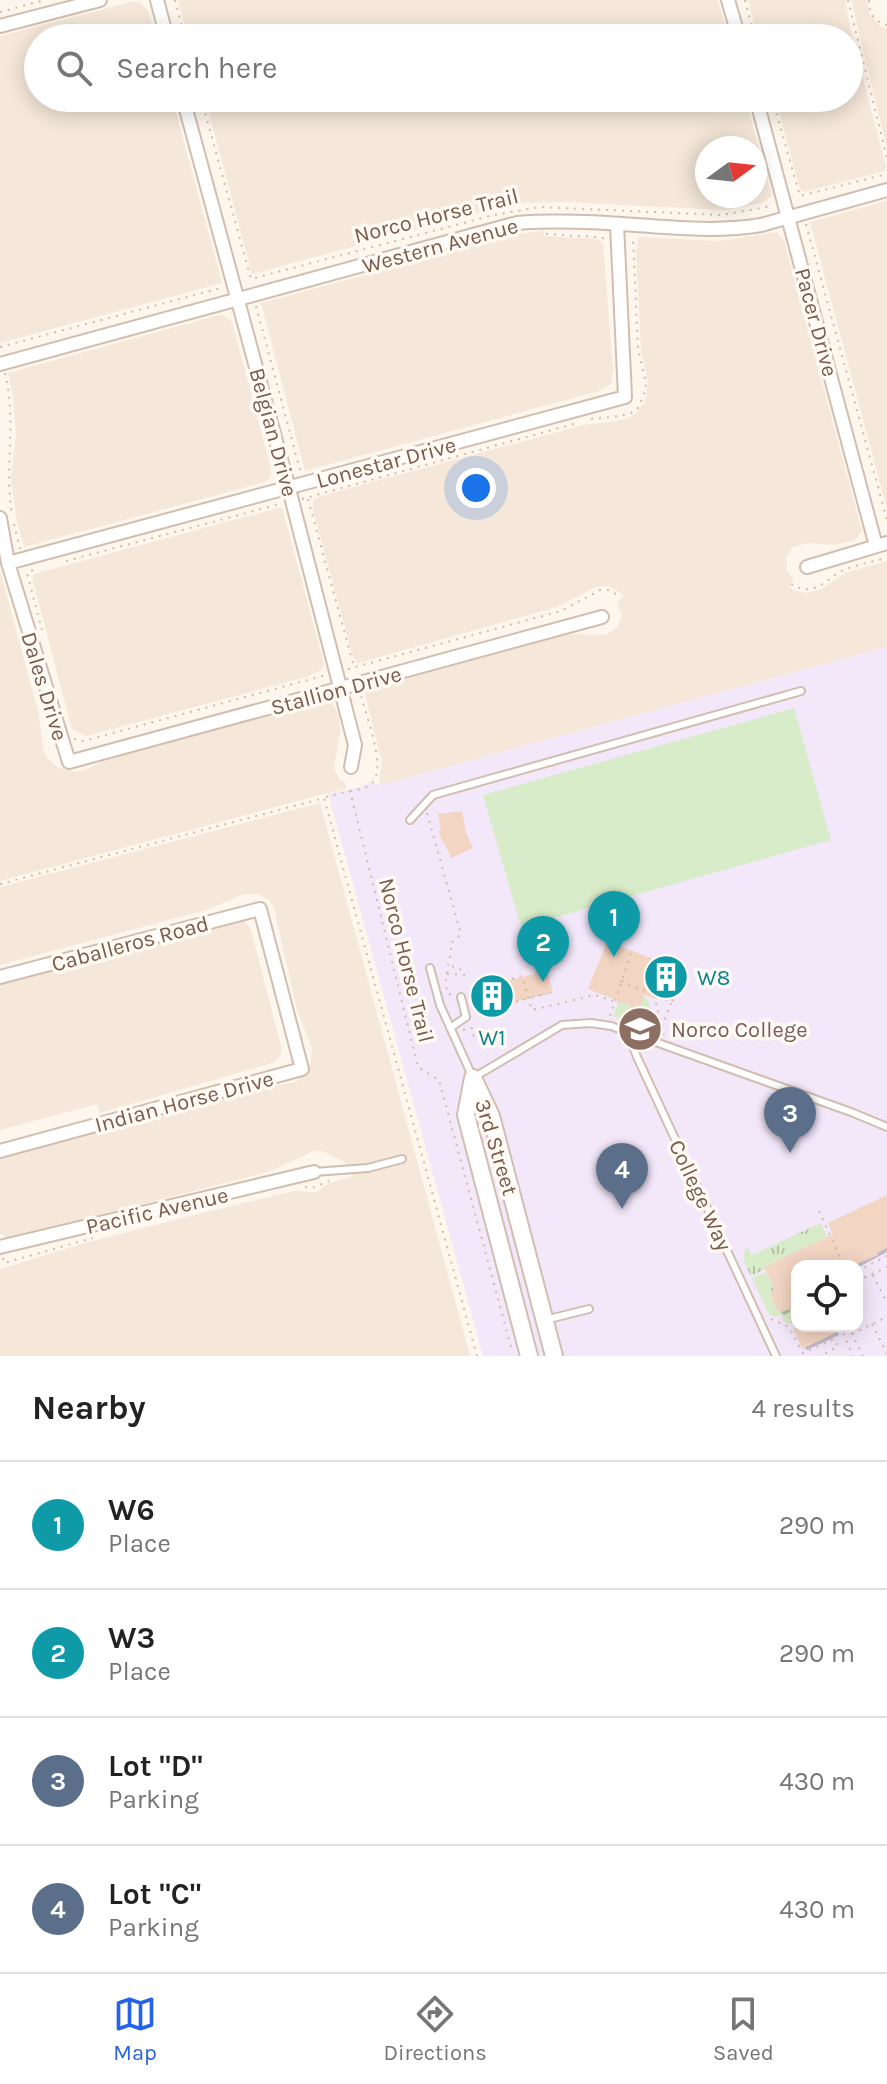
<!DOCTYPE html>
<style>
:root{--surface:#fff;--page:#f2f2f2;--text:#222;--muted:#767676;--line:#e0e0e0;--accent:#2563eb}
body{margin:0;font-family:Karla,sans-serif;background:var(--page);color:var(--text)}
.controls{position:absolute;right:24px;bottom:24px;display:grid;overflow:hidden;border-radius:16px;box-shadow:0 4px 20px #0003}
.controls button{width:72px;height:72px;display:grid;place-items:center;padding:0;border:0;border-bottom:2px solid var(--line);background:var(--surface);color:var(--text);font:40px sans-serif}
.compass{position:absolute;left:695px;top:136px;width:72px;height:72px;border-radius:50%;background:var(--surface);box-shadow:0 4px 20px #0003;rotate:75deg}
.you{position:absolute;left:476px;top:488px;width:28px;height:28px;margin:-20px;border:6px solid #fff;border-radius:50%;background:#1a73e8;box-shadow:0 0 0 12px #1a73e833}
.badge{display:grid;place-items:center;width:52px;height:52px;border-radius:50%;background:var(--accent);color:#fff;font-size:26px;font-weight:700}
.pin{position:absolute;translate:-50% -66px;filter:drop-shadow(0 2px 4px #0008)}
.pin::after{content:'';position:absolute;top:42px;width:28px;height:24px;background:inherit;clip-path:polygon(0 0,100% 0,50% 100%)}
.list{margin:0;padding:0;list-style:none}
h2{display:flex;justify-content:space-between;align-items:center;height:104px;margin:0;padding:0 32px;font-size:34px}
h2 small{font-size:26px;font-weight:400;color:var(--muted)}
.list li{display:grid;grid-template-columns:52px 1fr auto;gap:24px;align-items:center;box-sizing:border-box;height:128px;padding:0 32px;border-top:2px solid var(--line)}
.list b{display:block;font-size:30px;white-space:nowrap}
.list p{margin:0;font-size:26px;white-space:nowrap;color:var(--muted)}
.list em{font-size:26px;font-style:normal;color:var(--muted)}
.icon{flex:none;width:44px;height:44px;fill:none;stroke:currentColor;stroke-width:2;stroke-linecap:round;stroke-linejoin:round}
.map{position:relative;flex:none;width:887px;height:1356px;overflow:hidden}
.search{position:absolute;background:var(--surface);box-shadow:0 4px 20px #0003;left:24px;right:24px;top:24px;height:88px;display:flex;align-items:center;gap:20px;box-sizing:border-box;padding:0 28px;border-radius:44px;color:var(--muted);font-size:30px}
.sheet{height:616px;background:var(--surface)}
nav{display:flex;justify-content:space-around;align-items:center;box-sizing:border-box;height:112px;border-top:2px solid var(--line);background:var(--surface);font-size:22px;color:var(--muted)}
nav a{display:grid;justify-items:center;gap:4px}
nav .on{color:var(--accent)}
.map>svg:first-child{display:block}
.residential{fill:#f5e8da;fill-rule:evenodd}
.education{fill:#f3e8fa;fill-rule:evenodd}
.grass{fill:url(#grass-tufts)}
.garden{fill:url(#garden-furrows)}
.pitch{fill:#d8ecc9}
.shadow{fill:#0003}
.building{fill:#f3d5c3}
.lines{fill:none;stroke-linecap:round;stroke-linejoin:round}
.service-casing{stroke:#d1beb0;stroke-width:10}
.minor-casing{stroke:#d1beb0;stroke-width:16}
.tertiary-casing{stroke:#d1beb0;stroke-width:20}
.path{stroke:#d9b8a5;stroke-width:2;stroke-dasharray:2 6;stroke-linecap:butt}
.service{stroke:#fff;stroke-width:6}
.minor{stroke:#fff;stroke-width:12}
.tertiary{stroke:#fff;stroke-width:16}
.labels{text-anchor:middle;stroke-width:7;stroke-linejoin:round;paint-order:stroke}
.street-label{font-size:22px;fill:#7a5c4d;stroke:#fffaf3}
.culture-label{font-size:22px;fill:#0d838f;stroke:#fffaf3;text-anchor:start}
.education-label{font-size:22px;fill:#785e54;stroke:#fffaf3;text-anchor:start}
</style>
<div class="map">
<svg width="887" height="1356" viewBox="0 0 887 1356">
<defs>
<pattern id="grass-tufts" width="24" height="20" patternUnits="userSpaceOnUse" patternTransform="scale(2)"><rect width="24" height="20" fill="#d8ecc9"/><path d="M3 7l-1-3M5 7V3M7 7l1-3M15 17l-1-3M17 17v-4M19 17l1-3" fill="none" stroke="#b4c2a5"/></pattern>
<pattern id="garden-furrows" width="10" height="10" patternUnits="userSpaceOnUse" patternTransform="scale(2)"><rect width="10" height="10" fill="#d8ecc9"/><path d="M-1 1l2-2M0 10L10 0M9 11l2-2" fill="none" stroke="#b4c2a5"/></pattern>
</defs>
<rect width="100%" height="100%" fill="#fdf6ec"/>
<path class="residential" d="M178 0H718L728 38H188Z
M748 0H845L852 36 886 166 885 171 804 192 800 189 775 98H849V38H758Z
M851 0H867L869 13 881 27 887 28V148Z
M135 1 142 4 148 11 156 38H38V98H172L222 283 0 343V36Z
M205 98H745L772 196 762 203 724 210 564 202 524 203 496 208 252 274ZM707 148H755V196H707Z
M887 201V509L810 222Z
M544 231V236L598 239 603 244 613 369 611 384 599 391 305 471 261 303 518 234Z
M776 232 784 240 862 531 855 540 836 545 807 543 793 547 786 557 787 571 794 579 789 586 795 591 807 593 821 589 845 573 887 561V647L381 785 379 778 382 763 364 690 561 636 576 634 604 635 616 629 619 624 622 614 617 602 624 595 609 586 596 587 557 607 358 663 353 657 313 510V501L316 498 343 490 583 425 609 422 626 419 635 414 645 402 648 383 641 349 636 254 638 240 640 237 720 241Z
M219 315H223L232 322 271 468V474L269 478 265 482 24 547 17 522 11 479 16 435 13 396 8 373Z
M282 507 324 664 321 670 306 677 86 736 72 729 32 578 34 574Z
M0 570 38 711 44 752 48 759 59 768 75 772 85 770 112 757 322 701H328L332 702 339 716 340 733 334 768 339 779 346 783V788L0 881Z
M320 803 470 1356H0V1269L85 1243 194 1215 294 1191 316 1192 329 1183 352 1177 349 1166 343 1161 322 1151H314L270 1171 5 1240 4 1235 0 1234V1156L245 1090 296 1082 310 1064 312 1048 297 1010 274 908 269 900 264 897 258 894H244L206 910 0 965V887Z
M235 920 246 922 251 930 282 1050 280 1056 272 1063 100 1113 97 1104 0 1130V984Z"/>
<path class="education" d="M887 647V1356H483L328 793 361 787 369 782 381 785ZM797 1266H857V1326H797Z"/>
<path class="grass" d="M821 1223 827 1237 764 1267 765 1269 751 1276C746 1265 740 1257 747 1247L752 1255Z
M766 1272 775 1290 770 1293 779 1313 789 1309 795 1322 791 1324 784 1322 781 1315 776 1317 770 1315 767 1311 752 1278Z"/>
<path class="garden" d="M643 997 648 999 657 1033 613 1016 619 1001 639 1009Z"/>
<path class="pitch" d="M794 708 831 840 521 927 483 795Z"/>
<path class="shadow" d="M546 972 552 993 485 1008Z
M887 1197V1252L857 1268V1266H797V1321L792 1311 784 1315 781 1312 777 1291 767 1268 835 1235Z
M799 1326H835L839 1335 807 1350 804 1347Z"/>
<path class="building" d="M462 811 466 833 473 848 451 858 444 842H442L439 831 441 830 438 814Z
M607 941 682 970 673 993 660 988 656 999 644 995 639 1009 588 989Z
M546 969 553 992 484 1009 478 988 535 974 534 972Z
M887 1195V1248L877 1253 878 1255 852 1266H797V1326L789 1309 779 1313 770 1293 775 1290 764 1267 833 1234 828 1223Z
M798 1326H850L802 1349 793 1328Z"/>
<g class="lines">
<g class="service-casing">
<path id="service" d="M410 820 433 795 801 691
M430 968 440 1005 473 1078 562 1025 591 1023 611 1026 851 1112 887 1127
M450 1028 466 1017 461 997
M627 1032 637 1057 776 1356
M314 1172 368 1168 402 1159
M545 1320 589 1309"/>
</g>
<g class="minor-casing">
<path id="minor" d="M157 0 167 38
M728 0 739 38
M0 26 100 0
M183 98 289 489 355 745 351 767
M756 98 876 546
M0 364 517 223C557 220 597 222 636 225 678 228 719 232 761 225L887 190
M0 518 8 563 69 762 602 617
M8 563 625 397 617 224
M807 567 887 543
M0 977 260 909 302 1069 0 1151
M0 1247 314 1172"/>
</g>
<g class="tertiary-casing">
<path id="tertiary" d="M473 1078 491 1116 554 1356
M473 1078 466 1115 529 1356"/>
</g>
<path class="path" d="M175 0 185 38
M745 0 755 38
M848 0 887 158
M869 0C868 13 875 22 887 25
M0 12 45 0
M201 98 251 279 494 215 540 207 722 215 772 206
M772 98 800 196 887 174
M806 224 887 520
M546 234 596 237 608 239
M256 306 300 470
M0 347 221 288
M5 373C17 421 4 466 12 514
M591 419 620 416 631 413 638 408 645 392 646 383 638 349 633 238
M302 499 574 424
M308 499 354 667
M14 524 20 549
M66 561 280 504
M33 570 27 573 42 630
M791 584C817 600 827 575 849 568 861 564 874 561 887 558
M348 669 561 611 600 590H608L620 596
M74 739 82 741 91 739 326 675
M350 791C357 790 367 789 373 782 386 767 366 715 361 696
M326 797 350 791 418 1067 439 1080 511 1347
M427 813 461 934 451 943C452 961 443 971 447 991H449L452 1001
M0 884 324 798 477 1356
M447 974 464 975V971L449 965
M621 981 672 1002 683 971
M541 995 483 1011 477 988 522 976 532 1010 595 995 613 1001
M654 995 664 1035
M610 1016 632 950
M662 1027 671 1003
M463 1030 472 1028 474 1038
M305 1187 312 1188 329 1181
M819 1211 844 1266
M3 1258 4 1263 93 1238
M857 1271 887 1256
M873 1275 887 1303
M857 1281 887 1267
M771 1319 789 1327 803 1353 834 1339 838 1346 821 1356
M872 1324 887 1354
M840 1326 853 1356
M848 1326 863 1356
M852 1334 887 1317"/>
<use href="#service" class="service"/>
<use href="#minor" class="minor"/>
<use href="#tertiary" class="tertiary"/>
</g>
<defs>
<g id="building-disc" transform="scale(2.3)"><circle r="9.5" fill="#0f9aa8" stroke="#fffaf3"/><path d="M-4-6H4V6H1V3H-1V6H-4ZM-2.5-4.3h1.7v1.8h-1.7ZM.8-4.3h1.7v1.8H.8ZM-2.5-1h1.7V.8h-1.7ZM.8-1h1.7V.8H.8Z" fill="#fff"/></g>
<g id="university-disc" transform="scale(2.3)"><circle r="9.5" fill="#8d6e63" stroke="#fffaf3"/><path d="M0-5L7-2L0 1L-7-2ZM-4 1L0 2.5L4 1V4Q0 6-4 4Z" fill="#fff"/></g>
</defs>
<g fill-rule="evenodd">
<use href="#building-disc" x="666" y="977"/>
<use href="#building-disc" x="492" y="996"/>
<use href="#university-disc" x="640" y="1029"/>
</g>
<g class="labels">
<g class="street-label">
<text transform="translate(436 215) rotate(-14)" y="8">Norco Horse Trail</text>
<text transform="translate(440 245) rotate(-15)" y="8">Western Avenue</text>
<text transform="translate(817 322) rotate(75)" y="8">Pacer Drive</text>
<text transform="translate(274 432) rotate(75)" y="8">Belgian Drive</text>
<text transform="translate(386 462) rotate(-15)" y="8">Lonestar Drive</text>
<text transform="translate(45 686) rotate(73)" y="8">Dales Drive</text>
<text transform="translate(336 690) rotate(-15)" y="8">Stallion Drive</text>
<text transform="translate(130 943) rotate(-15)" y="8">Caballeros Road</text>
<text transform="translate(407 960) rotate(76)" y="8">Norco Horse Trail</text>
<text transform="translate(184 1101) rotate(-15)" y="8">Indian Horse Drive</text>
<text transform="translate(497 1147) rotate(73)" y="8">3rd Street</text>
<text transform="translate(701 1195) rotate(65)" y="8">College Way</text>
<text transform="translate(157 1210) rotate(-13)" y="8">Pacific Avenue</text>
</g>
<g class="culture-label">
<text x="697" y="985">W8</text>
<text x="492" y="1045" text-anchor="middle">W1</text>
</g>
<g class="education-label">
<text x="671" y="1037">Norco College</text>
</g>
</g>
</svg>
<div class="controls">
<button><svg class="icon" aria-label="locate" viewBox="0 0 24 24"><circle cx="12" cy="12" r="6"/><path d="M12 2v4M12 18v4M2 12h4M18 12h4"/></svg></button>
</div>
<svg class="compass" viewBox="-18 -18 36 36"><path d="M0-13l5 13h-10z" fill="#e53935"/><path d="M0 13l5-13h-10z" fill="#767676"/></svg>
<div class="you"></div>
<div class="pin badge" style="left:614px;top:957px;background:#0f9aa8">1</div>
<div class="pin badge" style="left:543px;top:982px;background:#0f9aa8">2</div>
<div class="pin badge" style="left:790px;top:1153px;background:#5c6f8a">3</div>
<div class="pin badge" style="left:622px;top:1209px;background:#5c6f8a">4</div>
<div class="search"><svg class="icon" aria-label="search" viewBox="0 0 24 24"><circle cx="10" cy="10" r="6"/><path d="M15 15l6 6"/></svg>Search here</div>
</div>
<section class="sheet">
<h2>Nearby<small>4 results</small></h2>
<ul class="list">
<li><span class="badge" style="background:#0f9aa8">1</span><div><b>W6</b><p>Place</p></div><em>290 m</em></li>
<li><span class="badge" style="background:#0f9aa8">2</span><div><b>W3</b><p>Place</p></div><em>290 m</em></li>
<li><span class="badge" style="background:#5c6f8a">3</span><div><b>Lot &quot;D&quot;</b><p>Parking</p></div><em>430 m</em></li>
<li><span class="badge" style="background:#5c6f8a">4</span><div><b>Lot &quot;C&quot;</b><p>Parking</p></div><em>430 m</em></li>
</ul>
</section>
<nav>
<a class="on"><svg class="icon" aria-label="map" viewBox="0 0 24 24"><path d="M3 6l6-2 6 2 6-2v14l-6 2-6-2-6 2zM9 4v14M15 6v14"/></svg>Map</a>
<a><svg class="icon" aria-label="directions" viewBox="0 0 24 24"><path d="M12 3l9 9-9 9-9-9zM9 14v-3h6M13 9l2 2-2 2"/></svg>Directions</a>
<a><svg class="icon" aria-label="saved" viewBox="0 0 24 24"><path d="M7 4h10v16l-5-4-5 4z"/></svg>Saved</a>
</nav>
